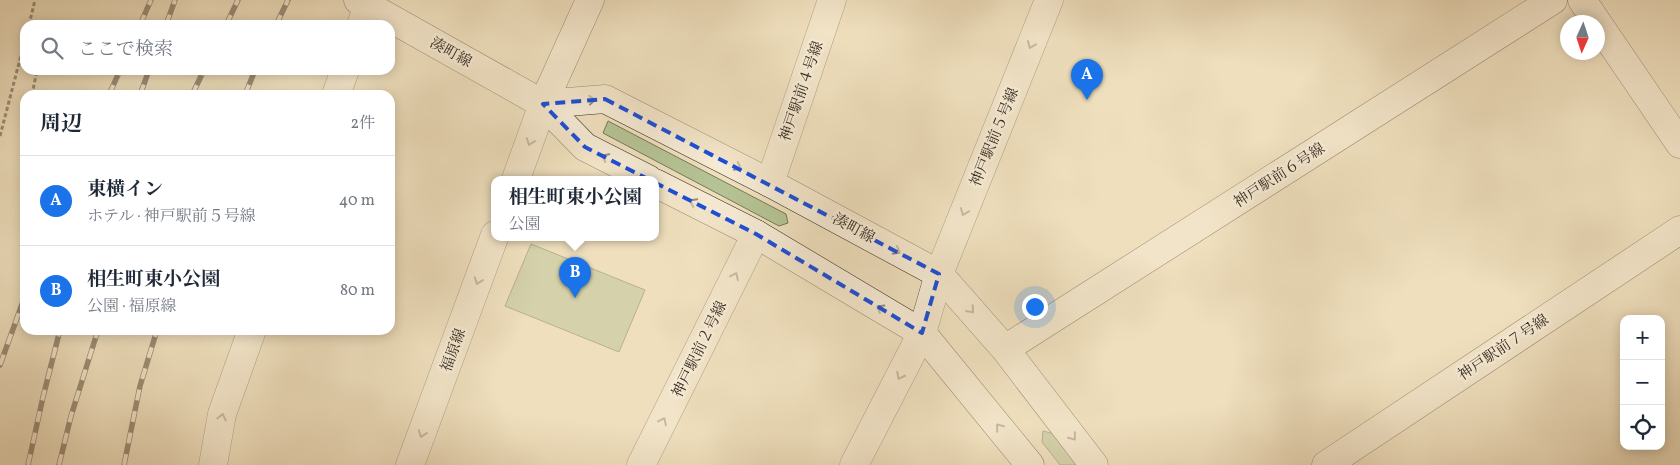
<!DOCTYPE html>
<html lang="ja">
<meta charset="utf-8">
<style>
:root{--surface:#fff;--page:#f2f2f3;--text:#1f2937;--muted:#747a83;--line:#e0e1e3;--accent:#1a73e8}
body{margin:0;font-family:Vollkorn,"Noto Serif JP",serif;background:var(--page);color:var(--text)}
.controls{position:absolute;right:15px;bottom:15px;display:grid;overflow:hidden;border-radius:10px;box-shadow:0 2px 12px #0003}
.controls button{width:45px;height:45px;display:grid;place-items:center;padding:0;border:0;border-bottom:1px solid var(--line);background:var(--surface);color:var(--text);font:25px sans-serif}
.compass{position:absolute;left:1560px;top:15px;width:45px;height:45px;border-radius:50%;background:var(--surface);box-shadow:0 2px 12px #0003;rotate:183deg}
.you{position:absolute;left:1034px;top:306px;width:18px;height:18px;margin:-12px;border:4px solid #fff;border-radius:50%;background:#1a73e8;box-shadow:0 0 0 8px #1a73e833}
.badge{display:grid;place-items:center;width:32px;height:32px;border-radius:50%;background:var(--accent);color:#fff;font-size:16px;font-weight:700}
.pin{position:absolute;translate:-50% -41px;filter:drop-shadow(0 1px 2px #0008)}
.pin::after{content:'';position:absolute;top:26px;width:18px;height:15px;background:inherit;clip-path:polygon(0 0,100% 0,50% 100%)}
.popup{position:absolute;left:491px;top:176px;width:168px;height:65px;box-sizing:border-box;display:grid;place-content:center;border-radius:10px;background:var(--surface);filter:drop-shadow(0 1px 4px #0005);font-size:16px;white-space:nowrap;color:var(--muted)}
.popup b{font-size:19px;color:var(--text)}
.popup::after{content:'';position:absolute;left:50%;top:100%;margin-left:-10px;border:10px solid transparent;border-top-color:var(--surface)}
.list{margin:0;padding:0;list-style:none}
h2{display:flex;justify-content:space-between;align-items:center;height:65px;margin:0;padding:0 20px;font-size:21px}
h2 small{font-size:16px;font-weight:400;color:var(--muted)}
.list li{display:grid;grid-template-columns:32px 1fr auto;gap:15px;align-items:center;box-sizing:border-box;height:90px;padding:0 20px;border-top:1px solid var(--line)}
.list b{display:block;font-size:19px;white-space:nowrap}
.list p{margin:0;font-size:16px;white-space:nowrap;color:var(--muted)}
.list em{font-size:16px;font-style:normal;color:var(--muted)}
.icon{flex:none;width:28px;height:28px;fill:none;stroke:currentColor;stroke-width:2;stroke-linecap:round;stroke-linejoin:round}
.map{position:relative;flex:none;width:1680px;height:465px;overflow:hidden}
.search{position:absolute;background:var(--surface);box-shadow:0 2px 12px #0003;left:20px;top:20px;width:375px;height:55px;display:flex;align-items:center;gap:12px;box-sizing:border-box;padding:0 18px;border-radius:15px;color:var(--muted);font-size:19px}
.panel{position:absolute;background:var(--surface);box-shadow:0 2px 12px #0003;left:20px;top:90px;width:375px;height:245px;border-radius:15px}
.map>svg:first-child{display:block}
.green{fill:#b5c394;stroke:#77785a}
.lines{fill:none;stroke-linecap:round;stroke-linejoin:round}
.street-casing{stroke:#665947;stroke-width:29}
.secondary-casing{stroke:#392c20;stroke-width:29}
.path{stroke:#392c20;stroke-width:3;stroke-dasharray:4 2.5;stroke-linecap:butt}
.street{stroke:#f5ead4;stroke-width:28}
.secondary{stroke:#f5ead4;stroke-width:28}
.rail-casing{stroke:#392c20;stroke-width:5.5}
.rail{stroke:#f5ead4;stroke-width:4;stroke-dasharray:11;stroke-linecap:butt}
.oneway{stroke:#978b7a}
.marked{fill:none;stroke:#1d4ed8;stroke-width:4;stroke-dasharray:10 6;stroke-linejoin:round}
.labels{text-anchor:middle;stroke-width:5;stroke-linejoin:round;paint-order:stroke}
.street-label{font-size:15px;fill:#392c20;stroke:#f5ead4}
</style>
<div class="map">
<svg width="1680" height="465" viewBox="0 0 1680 465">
<rect width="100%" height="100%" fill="#efdfbd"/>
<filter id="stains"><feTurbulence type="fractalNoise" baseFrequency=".004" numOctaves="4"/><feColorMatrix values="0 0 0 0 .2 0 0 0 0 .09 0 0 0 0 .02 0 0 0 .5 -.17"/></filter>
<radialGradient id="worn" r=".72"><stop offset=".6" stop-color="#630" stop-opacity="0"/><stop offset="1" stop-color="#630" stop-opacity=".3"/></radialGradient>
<path class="green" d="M608 121 786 214 788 223 779 226 603 133Z
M531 244 645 290 619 352 505 306Z
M1043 431 1055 434 1079 465H1060L1042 442Z"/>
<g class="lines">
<g class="street-casing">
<path id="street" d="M361 25 368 5
M336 95 345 70
M516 179 543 104
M770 183 832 0
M213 465 222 414 252 330
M410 465 495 235
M641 465 756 234
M854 465 922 333 939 274 1049 0"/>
</g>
<g class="secondary-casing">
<path id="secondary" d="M358 0 543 104 585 147 648 179
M1582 0 1680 144
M543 104 605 99 770 183 939 274 1005 349 1094 465
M543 104 590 0
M655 183 756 234 922 333 1030 465
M1005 349 1553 0
M1326 465 1680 230"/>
</g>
<path class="path" d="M29 25 35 0
M32 95 37 70
M0 136 25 40"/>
<use href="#street" class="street"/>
<use href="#secondary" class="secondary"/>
<g class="rail-casing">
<path id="rail" d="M140 25 151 0
M166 25 175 0
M226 25 238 0
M276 25 288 0
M109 95 120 70
M140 95 149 70
M192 95 204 70
M245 95 255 70
M0 365 25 296
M28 465 43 397 60 330
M59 465 71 416 98 330
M124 465 140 386 157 330"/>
</g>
<use href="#rail" class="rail"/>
</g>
<defs><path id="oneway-chevron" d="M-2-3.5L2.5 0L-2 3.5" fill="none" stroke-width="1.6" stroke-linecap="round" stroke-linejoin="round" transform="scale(1.25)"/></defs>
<g class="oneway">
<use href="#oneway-chevron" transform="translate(1031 45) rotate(112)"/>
<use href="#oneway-chevron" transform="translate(592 100) rotate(-5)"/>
<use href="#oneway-chevron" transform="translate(530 142) rotate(110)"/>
<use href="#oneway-chevron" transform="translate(605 157) rotate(-153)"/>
<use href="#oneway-chevron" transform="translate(738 167) rotate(27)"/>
<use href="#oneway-chevron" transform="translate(693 202) rotate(-153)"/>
<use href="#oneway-chevron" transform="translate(964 212) rotate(112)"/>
<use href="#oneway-chevron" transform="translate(897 251) rotate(28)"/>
<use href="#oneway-chevron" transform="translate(735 276) rotate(-64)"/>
<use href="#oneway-chevron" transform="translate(478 281) rotate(110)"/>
<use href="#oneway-chevron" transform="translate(880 308) rotate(-149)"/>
<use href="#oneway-chevron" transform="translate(971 310) rotate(49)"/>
<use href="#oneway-chevron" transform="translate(900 376) rotate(117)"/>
<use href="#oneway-chevron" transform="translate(222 417) rotate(-77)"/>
<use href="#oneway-chevron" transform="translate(663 421) rotate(-64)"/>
<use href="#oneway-chevron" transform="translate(999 427) rotate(-129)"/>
<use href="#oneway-chevron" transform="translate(422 434) rotate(110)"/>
<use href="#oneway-chevron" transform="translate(1073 437) rotate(52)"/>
</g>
<path d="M0 0H1680V465H0ZM605 99 939 274 922 333 756 234 585 147 543 104Z" fill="#efdfbd" fill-opacity=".55" fill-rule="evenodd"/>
<path class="marked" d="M605 99 939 274 922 333 756 234 585 147 543 104Z"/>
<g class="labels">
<g class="street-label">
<text transform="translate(451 52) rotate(29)" y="5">湊町線</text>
<text transform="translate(801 91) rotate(-71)" y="5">神戸駅前４号線</text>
<text transform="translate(994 137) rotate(-68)" y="5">神戸駅前５号線</text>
<text transform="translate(1279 175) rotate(-33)" y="5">神戸駅前６号線</text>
<text transform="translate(854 228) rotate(28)" y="5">湊町線</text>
<text transform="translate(1503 347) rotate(-34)" y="5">神戸駅前７号線</text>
<text transform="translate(699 349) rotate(-64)" y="5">神戸駅前２号線</text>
<text transform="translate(453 350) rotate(-70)" y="5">福原線</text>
</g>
</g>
<rect width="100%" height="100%" filter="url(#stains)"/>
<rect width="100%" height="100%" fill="url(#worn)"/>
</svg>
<div class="controls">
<button>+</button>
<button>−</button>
<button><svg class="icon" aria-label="locate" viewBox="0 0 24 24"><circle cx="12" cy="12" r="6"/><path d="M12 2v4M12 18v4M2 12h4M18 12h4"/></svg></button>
</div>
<svg class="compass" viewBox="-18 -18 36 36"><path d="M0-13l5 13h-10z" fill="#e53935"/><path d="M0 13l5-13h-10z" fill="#747a83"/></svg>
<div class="you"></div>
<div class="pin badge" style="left:1087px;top:100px">A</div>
<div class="pin badge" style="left:575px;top:298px">B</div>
<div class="popup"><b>相生町東小公園</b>公園</div>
<div class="search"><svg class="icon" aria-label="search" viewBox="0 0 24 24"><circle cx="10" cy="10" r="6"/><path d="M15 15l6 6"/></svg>ここで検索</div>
<section class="panel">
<h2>周辺<small>2件</small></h2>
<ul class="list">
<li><span class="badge">A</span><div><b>東横イン</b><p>ホテル · 神戸駅前５号線</p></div><em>40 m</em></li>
<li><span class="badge">B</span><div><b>相生町東小公園</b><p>公園 · 福原線</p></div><em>80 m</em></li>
</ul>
</section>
</div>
